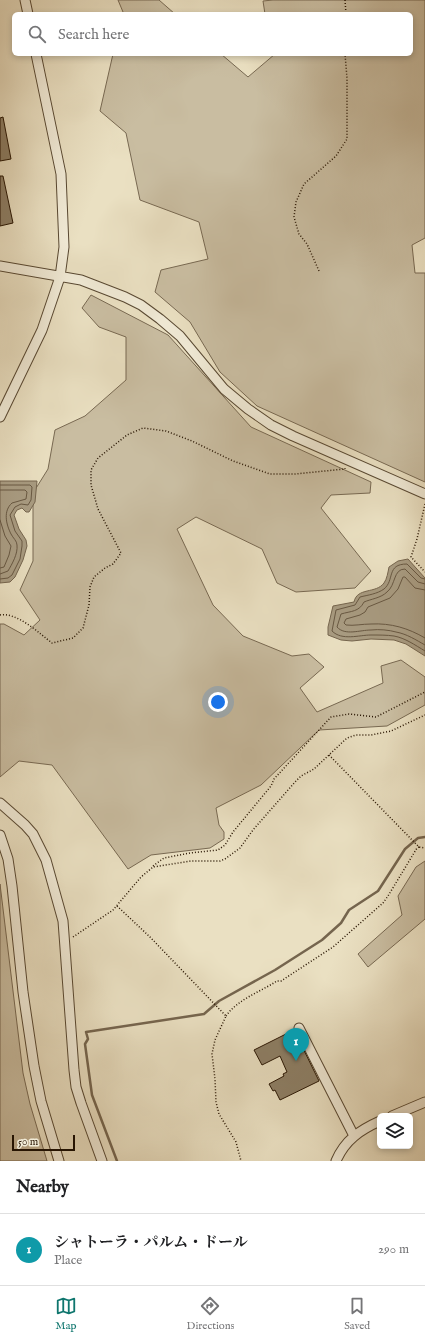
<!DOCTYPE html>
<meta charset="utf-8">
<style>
:root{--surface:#fff;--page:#f2f2f2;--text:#202124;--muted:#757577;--line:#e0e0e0;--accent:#0f766e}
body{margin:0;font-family:"IM FELL English","Noto Serif JP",serif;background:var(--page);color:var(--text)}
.controls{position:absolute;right:12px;bottom:12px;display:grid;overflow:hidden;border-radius:6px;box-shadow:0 2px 6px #0003}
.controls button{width:36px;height:36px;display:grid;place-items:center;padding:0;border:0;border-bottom:1px solid var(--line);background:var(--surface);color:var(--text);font:20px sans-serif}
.scale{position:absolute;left:12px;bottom:10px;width:63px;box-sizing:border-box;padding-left:4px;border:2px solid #281502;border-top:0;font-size:11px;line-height:14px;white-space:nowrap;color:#281502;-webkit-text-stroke:3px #f1ebd7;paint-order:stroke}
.you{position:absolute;left:218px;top:702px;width:14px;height:14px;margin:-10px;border:3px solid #fff;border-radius:50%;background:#1a73e8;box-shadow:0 0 0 6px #1a73e833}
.badge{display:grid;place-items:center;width:26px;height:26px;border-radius:50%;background:var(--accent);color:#fff;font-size:13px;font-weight:700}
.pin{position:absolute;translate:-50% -33px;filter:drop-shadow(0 1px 2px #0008)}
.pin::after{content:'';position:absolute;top:21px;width:14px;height:12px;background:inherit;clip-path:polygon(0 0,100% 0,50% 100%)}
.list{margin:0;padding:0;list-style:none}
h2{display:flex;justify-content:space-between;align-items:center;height:52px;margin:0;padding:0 16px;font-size:17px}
h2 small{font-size:13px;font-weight:400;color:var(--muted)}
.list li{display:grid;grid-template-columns:26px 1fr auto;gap:12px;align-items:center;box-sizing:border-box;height:72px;padding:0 16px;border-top:1px solid var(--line)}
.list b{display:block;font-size:15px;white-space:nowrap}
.list p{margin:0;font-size:13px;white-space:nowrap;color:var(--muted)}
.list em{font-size:13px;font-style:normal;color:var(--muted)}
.icon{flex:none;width:22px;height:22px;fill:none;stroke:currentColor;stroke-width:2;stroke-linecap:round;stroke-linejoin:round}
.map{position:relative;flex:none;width:425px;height:1161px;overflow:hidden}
.search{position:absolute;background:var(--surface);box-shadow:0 2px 6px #0003;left:12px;right:12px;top:12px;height:44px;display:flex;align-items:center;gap:10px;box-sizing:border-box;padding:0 14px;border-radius:6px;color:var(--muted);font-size:15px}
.sheet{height:124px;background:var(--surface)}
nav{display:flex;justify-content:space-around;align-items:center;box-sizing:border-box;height:56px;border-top:1px solid var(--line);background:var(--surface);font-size:11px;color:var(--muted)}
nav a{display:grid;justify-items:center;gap:2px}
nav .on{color:var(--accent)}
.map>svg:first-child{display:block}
.green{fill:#c9bda1;stroke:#786952}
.water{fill:#a89b81;stroke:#75654e}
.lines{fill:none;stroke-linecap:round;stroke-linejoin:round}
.shore{stroke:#685842;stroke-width:1}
.stream{stroke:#75654e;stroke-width:2.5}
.building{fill:#8d7f66;stroke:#281502}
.minor-casing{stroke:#584832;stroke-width:11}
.path{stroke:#281502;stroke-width:1.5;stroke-dasharray:1 2;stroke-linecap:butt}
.minor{stroke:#f1ebd7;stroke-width:9}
</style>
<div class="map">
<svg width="425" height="1161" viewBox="0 0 425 1161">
<rect width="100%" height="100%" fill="#eae0c2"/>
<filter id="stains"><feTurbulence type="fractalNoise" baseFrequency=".005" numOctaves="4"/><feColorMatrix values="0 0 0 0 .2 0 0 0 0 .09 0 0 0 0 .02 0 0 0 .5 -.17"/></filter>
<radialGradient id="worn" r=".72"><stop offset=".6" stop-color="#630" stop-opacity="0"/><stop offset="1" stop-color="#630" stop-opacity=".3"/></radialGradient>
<path class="green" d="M118 0H159L175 14H123V12Z
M273 0H425V238L412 245 415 273H425V482L257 406 220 372 190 322 155 292 161 270 208 259 199 222 140 200 126 133 100 111 113 54H221L248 77 275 54H411V14H265L263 1Z
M91 295 168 335 251 427 371 482 370 493 331 495 321 508 371 571 355 588 296 592 277 583 262 549 196 517 177 529 213 605 243 636 292 656 309 654 324 667 300 688 317 712 383 683 381 666 401 660 425 677V705L387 726 319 730 261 785 216 808 219 825 224 832V839L210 848 151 855 128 869 52 765 19 761 0 777V624H4L24 635 40 620 20 590 33 561V493L48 469 55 430 85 416 126 380V337L99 327 82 308Z
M425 861V919L368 967 358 954 402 915 398 896 416 867Z
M0 884 23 1073 30 1104 47 1161H0Z"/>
<path class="water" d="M0 481H37L35 502 29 512H26L22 508 17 510 14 515 19 529 26 540 27 546 23 560 15 577 10 582 0 583Z
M408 559 425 578V656L406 644 394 640 371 639 352 641 341 640 328 635V627L333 606 354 602C357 587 376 594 384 583 387 579 388 572 389 567L398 561Z"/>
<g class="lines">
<path class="shore" d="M0 485H30L32 487 31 500 28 505 21 504 15 507 10 515 15 531 22 541V546L20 559 12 575 8 578 0 579
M0 490H25L27 492 26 499 12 503C3 511 6 524 11 534 13 538 17 541 17 545 18 554 12 564 8 571L0 574
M0 520 5 536 11 546 9 555 4 567 0 568
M425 579 421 578 407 564C386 564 395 580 384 589 377 594 368 595 360 597L355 605 336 610 332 631C342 641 359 635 371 635 379 635 387 635 394 636 405 638 415 645 425 651
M425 584 418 582 405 569C393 569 396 585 387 592 381 598 371 599 364 602 359 612 351 611 341 614L337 627C345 636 360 630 371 630 379 629 389 630 396 632 407 634 416 640 425 645
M425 590 415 588 405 577H403L398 589 390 598 368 607 365 612 360 615 346 619 344 623 346 625C354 626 362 624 371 624 391 623 408 628 425 638"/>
<path class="stream" d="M117 1161 92 1095 85 1044 88 1039 86 1032 204 1014 219 1001 275 970 322 940 341 923 349 910 378 891 405 849 418 838 425 837"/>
</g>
<path class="building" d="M3 117 11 159 0 161V118Z
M0 176H3L13 223 0 226Z
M294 1030 319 1081 280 1100 275 1090 273 1091 269 1084 284 1076 283 1074 287 1072 280 1056 262 1065 254 1050Z"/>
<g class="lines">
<g class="minor-casing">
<path id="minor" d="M25 0 28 14
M0 266 81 280 125 297 141 305 160 319 180 336 224 389 248 409 271 425 293 436 425 494
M0 417 42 330 60 277 64 247 61 174 36 54
M0 803 25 825 33 834 46 860 63 921 74 1070 76 1087 81 1103 102 1161
M0 835 8 859 12 886 23 992 34 1066 41 1101 59 1161
M299 1028 354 1136
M392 1116 425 1102
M336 1161C345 1140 360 1130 380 1121"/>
</g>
<path class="path" d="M345 0 346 14
M319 271 307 244 299 234 294 217 296 202 304 184 336 156 347 139V78L345 54
M425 504 417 539 411 557 425 572
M0 615C17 612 39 633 52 643L73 638 83 628 89 605 90 587 94 577 105 568 113 564 121 553 98 509 91 485V470L98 458 127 435 143 428 166 431 192 441 233 461 270 474H295L345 469V468
M329 755 417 845 419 847 425 848
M153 866 164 858 190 853 218 850 225 845 233 832 271 786 274 779 331 717 349 714 376 717 425 692
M117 906 150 937 226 1016 215 1040 212 1054 215 1079 216 1102 219 1114 236 1142 241 1161
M73 937 113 910 141 877 153 867 191 861H220L225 859 240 848 253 830 295 782 301 776 314 769 347 738 356 735H371L391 731 425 715
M226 1016C238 999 260 992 277 981H281L333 947 383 903 388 896 417 848 419 847"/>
<use href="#minor" class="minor"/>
</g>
<rect width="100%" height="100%" filter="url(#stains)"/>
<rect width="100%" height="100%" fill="url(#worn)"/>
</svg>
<div class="controls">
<button><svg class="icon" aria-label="layers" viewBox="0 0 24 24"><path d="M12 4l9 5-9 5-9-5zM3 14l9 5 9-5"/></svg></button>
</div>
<div class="scale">50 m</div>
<div class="you"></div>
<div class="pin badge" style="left:296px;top:1061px;background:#0f9aa8">1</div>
<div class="search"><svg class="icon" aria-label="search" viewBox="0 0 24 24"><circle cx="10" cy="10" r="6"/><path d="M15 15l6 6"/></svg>Search here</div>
</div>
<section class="sheet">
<h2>Nearby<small></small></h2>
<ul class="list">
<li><span class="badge" style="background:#0f9aa8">1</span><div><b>シャトーラ・パルム・ドール</b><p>Place</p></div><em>290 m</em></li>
</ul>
</section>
<nav>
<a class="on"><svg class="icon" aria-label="map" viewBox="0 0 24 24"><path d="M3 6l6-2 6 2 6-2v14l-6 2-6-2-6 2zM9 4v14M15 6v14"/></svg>Map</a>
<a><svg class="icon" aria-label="directions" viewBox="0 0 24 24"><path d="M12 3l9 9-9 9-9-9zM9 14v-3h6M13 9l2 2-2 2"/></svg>Directions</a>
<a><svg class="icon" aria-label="saved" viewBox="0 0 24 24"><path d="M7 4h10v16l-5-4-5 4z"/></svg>Saved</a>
</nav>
